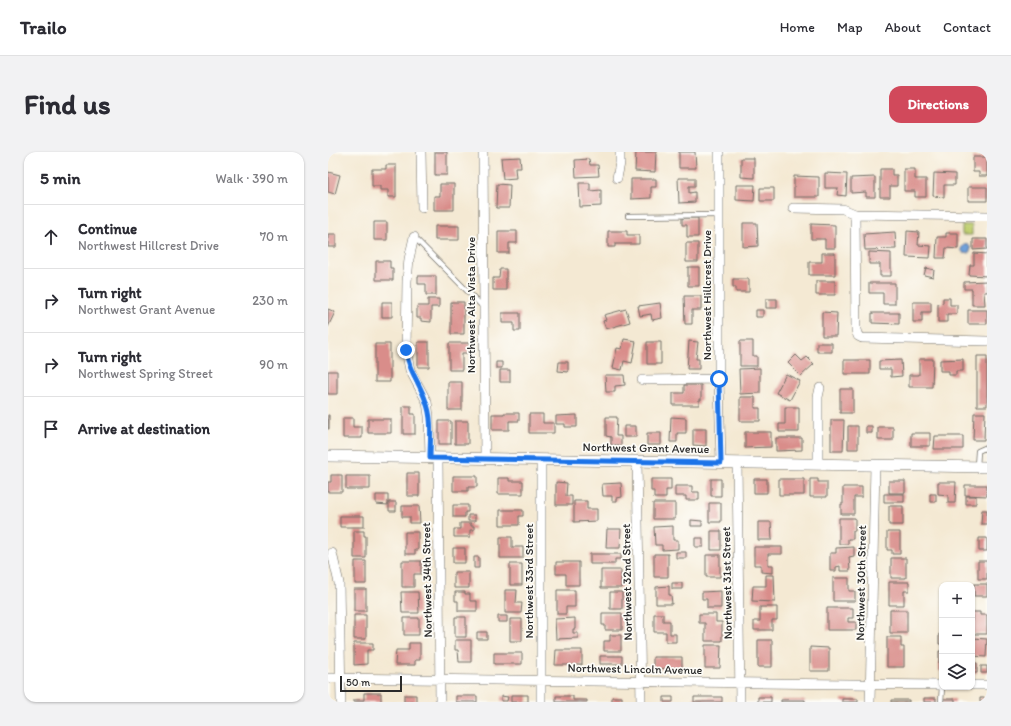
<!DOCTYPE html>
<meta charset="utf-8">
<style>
:root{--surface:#fff;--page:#f2f2f3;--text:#2b2b33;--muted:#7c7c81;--line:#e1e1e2;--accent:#d1495b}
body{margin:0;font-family:Itim,sans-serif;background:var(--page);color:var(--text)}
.controls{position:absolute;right:12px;bottom:12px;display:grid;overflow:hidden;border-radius:8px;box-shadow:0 1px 3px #0004}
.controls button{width:36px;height:36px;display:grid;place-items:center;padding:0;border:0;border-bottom:1px solid var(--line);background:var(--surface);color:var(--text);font:20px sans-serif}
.scale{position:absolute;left:12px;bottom:10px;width:62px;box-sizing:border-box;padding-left:4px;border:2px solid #2b2b2b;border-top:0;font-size:11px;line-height:14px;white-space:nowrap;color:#2b2b2b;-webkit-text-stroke:3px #fdfcf7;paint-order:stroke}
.stop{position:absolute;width:12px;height:12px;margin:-9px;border:3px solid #1a73e8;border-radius:50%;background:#fff}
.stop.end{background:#1a73e8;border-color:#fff;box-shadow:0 1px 4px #0008}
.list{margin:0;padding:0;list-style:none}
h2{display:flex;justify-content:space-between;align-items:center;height:52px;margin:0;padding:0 16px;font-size:17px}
h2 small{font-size:13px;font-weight:400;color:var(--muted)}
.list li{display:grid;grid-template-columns:26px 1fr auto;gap:12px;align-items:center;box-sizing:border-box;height:64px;padding:0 16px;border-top:1px solid var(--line)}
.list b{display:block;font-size:15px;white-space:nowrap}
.list p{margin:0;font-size:13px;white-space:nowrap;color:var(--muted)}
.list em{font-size:13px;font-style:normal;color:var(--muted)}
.icon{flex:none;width:22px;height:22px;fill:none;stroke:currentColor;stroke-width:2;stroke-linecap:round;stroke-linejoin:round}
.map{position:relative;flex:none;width:659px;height:550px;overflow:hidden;border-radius:12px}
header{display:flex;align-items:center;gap:24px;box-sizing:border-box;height:56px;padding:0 20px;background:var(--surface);border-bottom:1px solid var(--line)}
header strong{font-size:19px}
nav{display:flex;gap:22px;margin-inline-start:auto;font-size:14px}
.intro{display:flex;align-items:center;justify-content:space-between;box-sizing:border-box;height:96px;padding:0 24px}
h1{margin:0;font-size:28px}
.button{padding:10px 18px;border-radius:12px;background:var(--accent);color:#fff;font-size:14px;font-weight:700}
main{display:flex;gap:24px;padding:0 24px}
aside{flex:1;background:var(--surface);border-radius:12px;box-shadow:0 1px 3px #0004}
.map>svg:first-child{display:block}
.green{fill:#c1d072;stroke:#767e4e}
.water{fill:#6fa0d9;stroke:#4d6682}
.building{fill:#d98d8a}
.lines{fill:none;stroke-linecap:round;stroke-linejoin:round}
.service-casing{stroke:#716e66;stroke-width:6}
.minor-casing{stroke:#716e66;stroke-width:10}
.tertiary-casing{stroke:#716e66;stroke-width:12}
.service{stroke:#fff;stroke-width:4.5}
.minor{stroke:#fff;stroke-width:9}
.tertiary{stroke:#fff;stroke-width:11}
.route{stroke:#1a73e8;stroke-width:5}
.labels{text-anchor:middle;stroke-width:3.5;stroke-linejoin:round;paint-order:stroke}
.street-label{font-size:12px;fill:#2b2b2b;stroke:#fdfcf7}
</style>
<header>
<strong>Trailo</strong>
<nav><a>Home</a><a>Map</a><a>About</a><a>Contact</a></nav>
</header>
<div class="intro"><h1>Find us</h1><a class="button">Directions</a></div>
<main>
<aside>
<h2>5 min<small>Walk · 390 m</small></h2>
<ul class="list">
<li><svg class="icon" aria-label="ahead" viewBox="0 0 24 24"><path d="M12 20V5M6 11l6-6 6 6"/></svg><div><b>Continue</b><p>Northwest Hillcrest Drive</p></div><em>70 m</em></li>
<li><svg class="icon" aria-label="right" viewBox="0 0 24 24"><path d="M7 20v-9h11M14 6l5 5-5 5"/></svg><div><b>Turn right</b><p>Northwest Grant Avenue</p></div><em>230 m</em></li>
<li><svg class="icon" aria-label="right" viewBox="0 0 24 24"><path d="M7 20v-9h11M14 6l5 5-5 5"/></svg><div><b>Turn right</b><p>Northwest Spring Street</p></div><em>90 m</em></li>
<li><svg class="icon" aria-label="arrive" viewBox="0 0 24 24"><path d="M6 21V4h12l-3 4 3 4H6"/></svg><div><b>Arrive at destination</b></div></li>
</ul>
</aside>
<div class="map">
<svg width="659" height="550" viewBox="0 0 659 550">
<rect width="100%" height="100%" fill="#fdfcf7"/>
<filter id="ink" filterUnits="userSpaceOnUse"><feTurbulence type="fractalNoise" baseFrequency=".025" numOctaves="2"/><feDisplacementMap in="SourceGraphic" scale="8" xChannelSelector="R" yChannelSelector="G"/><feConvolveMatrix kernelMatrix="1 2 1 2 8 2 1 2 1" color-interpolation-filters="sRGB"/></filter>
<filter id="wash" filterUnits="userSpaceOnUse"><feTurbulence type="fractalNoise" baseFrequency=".012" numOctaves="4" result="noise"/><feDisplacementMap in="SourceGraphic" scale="16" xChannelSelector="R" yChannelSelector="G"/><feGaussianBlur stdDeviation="0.9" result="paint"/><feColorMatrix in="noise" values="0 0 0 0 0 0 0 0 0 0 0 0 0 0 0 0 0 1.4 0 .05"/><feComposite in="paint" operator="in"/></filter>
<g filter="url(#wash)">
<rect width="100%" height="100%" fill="#f4e9d3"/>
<path class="green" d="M634 73H644V83H634Z"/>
<path class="water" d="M633.5 97a4.5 4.5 0 1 1 9 0a4.5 4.5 0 1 1-9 0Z"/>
<g id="blocks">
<path class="building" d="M107 0H119V23H107Z
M308 0H328L327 20 307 19Z
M351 0H367L368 16H351Z
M192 5 193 16H187L188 26 175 27 173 6Z
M645 5H659V24H651V20H645Z
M413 6H426V26L413 25Z
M261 7 262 13H270L271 24 248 25 247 8Z
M58 13H68V45H60V38H52V34H44V17H58Z
M552 17H564V23H569V34H562V45H552Z
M576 17H587V27H598V45H587V39H576Z
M0 20 12 23 7 42 0 40Z
M497 21 519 22 518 44 509 43 510 36H497Z
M606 21 627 22V33H616V45L605 44Z
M466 24 491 25V45H466Z
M547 25V45H538V40L523 41V26Z
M350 26H367V34H361V41L367 40V50L351 51Z
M303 27H328V35H323V46L303 47Z
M251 31H262V39L273 38V54L252 55Z
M112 32H126V58H106V44H112Z
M169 32 182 33 181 56H168Z
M408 33H427L426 49 408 48Z
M640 35H659V49H640Z
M432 36H446V49H432Z
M354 66H370V85H359V73H354Z
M46 70H59V88H46Z
M415 71H429L430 94 415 95Z
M483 72 507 73V96H497V87H483Z
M107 74H131V88H107Z
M170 79H189V91H181V101H170Z
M280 79H299V83H311V92H287V95H280Z
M579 79 591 80 590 93 603 94 602 106 578 105Z
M567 80 568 97 537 98 536 82Z
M618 81H630V97L618 96 617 106H608L609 85H618Z
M0 82H8V95H0Z
M645 87H659V97L645 98Z
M358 91H370V110H358Z
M541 100 563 101V124H552V112H541Z
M494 101H507V123H481V110H494Z
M646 101 659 102V124L641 123 642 113H646Z
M48 109H62V116H65V128H48Z
M360 115H371V134H360Z
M598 116 606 118 605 125 596 123Z
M172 117H178V138H165V126H171Z
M90 124H108V143H98V132H90Z
M405 127H421V140H408V135H405Z
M488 129H507V143H488Z
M659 129V140H656L657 153H644V137H636V130Z
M541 131H567V152H555V141H541Z
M356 144H373V158H364V172H357Z
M615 146H622V153H629V162H619V170H610V152L615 151Z
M100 147H111V155H103V170L93 169V166H89V154H100Z
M438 147H449V156H438Z
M54 150H64V165H54Z
M123 150H136V182H123Z
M585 150H603V160H594V170H585Z
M332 151 334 166 324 168 323 162 312 164 310 154Z
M0 157 7 160 0 175Z
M298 157 302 170 278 177 275 169 278 168 276 163Z
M428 158H435V165H428Z
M640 158H659V172H640Z
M494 160 509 161 508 184H494Z
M174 161H192V179H186V171H174Z
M544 161H571V172L544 171Z
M296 187 308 189 304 211 296 209 294 218 285 216 289 196 294 197Z
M361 189 370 190 368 207H371V217H359Z
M412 189H425V204H429V214H412Z
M90 190H101V215H90Z
M319 190H333V212H319Z
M121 191H141V201H134V218H121Z
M489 191H504V200H489Z
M47 192H62V230H47Z
M468 203 474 209 479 205 486 212 473 224 460 211Z
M649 204H659V254H649Z
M591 207H605L604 235H581V223H591Z
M635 207V219H628V223H621V219H612V208Z
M516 208H542V222H516Z
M573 208 574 224 563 225V217H551V209Z
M168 210H174V216H168Z
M231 210H240V220L230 219Z
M432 216V241L412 242 411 217Z
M172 218H182V230H172Z
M0 219H9V242H0Z
M458 222 472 229 462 248 448 241Z
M277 223H296L297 233 287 234V240H278Z
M120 230H134V258H120Z
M356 233H373V248H371V253H345V241H356Z
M512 237H525V261H512Z
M412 245H427V256H432V269H412Z
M75 254H83V262H87V282H75Z
M457 255H471V280H451V272H457Z
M176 261H191V269H181V278H164V262H176Z
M646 261H657L656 288H645Z
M201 262H215V271H226V281H201Z
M0 263H1V277H0Z
M249 263V275H237V272H228V264Z
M278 265H289L288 284H293V293H283V285L278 284Z
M343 265 358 266V281H349V290H342Z
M15 266H25V275H34V286H15Z
M40 267H63V281H40Z
M503 268H516L515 299H503Z
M111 269H123V292H111Z
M127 269H140V292H127Z
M296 274H308V285H296Z
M520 274H530V297H520Z
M538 274H544V281H538Z
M550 275H565V288H550Z
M365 277H378V294L365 293Z
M417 280H443V295L417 296Z
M319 281H333V293H319Z
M583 281H602V294H583Z
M607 284H635V297H606Z
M448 286H474V298L448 299Z
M79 321H91V344H79Z
M3 323H14V340H0V330H3Z
M18 324H42V337H18Z
M125 324H149V335H140V339H125Z
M170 326H181V329H195V342H170Z
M323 327H343V338H338V346H326V339H323Z
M383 327H393V344H383Z
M426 327H439V341H426Z
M451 327H476V343H451Z
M482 327H490V330H499V345H482Z
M561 329H577V341H561Z
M228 330 239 331 238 344H244V353H228Z
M610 330H628L627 351H620V343L610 342Z
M293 331 294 345 289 346V349H284V344H275L274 332Z
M637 333H659V344L637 343Z
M347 334H364V340H371V348H358V344H347Z
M515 335H534V345H526V362H513V352H515Z
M556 342H576V350H556Z
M602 342H608V350H602Z
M48 343H60V353L48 352Z
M638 344H648V352H638Z
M246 349H259V357H269V369L246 370Z
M61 350H68V359H61Z
M325 351H347V367H325Z
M381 351H393V370H381Z
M125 353H140V360H137V365H125Z
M74 354H91L92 371H82V365H74Z
M561 354H575V373H561Z
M172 358H195V364H191V373H172Z
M654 358H659V372H653Z
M140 363H147V369H140Z
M12 364H36V375H12Z
M511 366H527V379H525V387H520V392H511Z
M363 368 374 369V374H363Z
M430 370H443L444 388H430Z
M132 371H143V374H146V378H142V385H126V377H132Z
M345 374V388H350V397L334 398V393H327L326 375Z
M279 377H293L292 396H278Z
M26 379H36V384H38V406H26Z
M383 379H393V398H383Z
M77 380H90V398H87V402H77Z
M559 380H572V402H564V398H559Z
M172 385H184V395H195V406H172Z
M367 386H375V395H367Z
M651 386H659V399H651Z
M426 395H454V402H440V413H445V421L433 420V413H426Z
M526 395V404L521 405 522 419H512V414L508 415V419H502V401H508V396Z
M125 396H137V411H125Z
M348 400H358V406H348Z
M262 402H293V407H287V412H262Z
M326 402H340V425H326Z
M378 403H392V425H378Z
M146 405H151V416H146Z
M563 406H578V426H563Z
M27 409H38V432H27Z
M74 409H93V422H86V435H74Z
M650 409H659V427H650Z
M228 410H251V433H238V422H228Z
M182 412H194V433H182Z
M273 418H293V436H273Z
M126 420H141V436H126Z
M438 423H446L447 450 424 449 425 434H438Z
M505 426H521V439H527V449H505Z
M561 430H581V439H576V453H561Z
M344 431H354V437H344Z
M646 432H659V444H646Z
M341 434V443H343L344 452H328V435Z
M26 437H38V459H26Z
M177 438H189L188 451H194L193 461H177Z
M229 438H247V455H238V462H229Z
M393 439V456H379V447H374V440Z
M73 440H90L91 461H74Z
M127 440H137V442H142V449H149V459H130V449H127Z
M282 440H294V457H282Z
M432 455H449V468H444V478H426V469H432Z
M499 456H525V466H520V470H528V478H499Z
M562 458H579V481H562Z
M644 460H652V463H659V482H644Z
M274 461H294V478H277V473H274Z
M326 462H335V469H342V482H348V490H338V480H326Z
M371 462H388V470H394V489H377V471H371Z
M26 463H38V487H26Z
M170 464H179V470H170Z
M127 465H138V485H127Z
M76 466H91V483H76Z
M247 466V477H245V481H250V486L228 487 227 467Z
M182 467H194V489H182Z
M149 480H159V487H149Z
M611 482H614V492H611Z
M282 483H293V499H276V489H282Z
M559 485H573V495H576V515H559Z
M644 486 659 487 658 505 644 504Z
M127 488H143V510H131L130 498H127Z
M430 488H444V515H430Z
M26 491H45V498H39V512L26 513Z
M81 491H92V508H87V513H67L68 498H81Z
M377 493H393L392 516H377Z
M482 495 501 496V519H482Z
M228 498H254V513H227Z
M611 499H614V519H611Z
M166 501H194V512H166Z
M272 504H294V512H272Z
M325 505H354V516L325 517Z
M644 511H649V521H644Z
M653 514H659V521H653Z
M36 541H53V550H26V548H36Z
M76 543H88V550H76Z
M183 543H200V550H183Z
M128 544H149V550H128Z
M173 544 180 545 179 549H173Z
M228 544H245V548H259V550H228Z
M284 545H294V550H284Z
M336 545H345V550H336Z
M366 545H394V550H366Z
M430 545H443V550H430Z
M596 546H608V550H596Z
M652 546H659V550H652Z
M514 547H530V550H514Z
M615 547H627V550H615Z
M453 548H477V550H453Z
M563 548H581V550H563Z"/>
</g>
</g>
<g filter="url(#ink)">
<use href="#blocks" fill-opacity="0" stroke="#716e66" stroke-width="1"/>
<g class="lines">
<g class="service-casing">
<path id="service" d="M300 64 391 63
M86 85 155 155
M649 315 650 299 659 295
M613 550 614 535"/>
</g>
<g class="minor-casing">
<path id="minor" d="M93 0 94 56
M155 0 157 306
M391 0V227L393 311
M289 26 292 11V0
M465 56 515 57 527 62 659 64
M527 62 528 178 530 184 534 186 659 189
M86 85 81 107 79 129 78 198 82 218 99 250 101 264 102 306
M314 228 391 227
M110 306 112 550
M309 309 313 550
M409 311 412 550
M490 312V245L492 236
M4 401 11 431 13 550
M0 526 614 533
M644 533H659
M213 550V308
M542 550 547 313"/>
</g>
<g class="tertiary-casing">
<path id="tertiary" d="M0 304 659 315"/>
</g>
<use href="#service" class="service"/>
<use href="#minor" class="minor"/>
<use href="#tertiary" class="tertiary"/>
</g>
</g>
<g class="lines" filter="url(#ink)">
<path class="route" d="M78 198C80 218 92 231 98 250 105 267 102 288 102 306L393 311 391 227"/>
</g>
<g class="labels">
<g class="street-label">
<text transform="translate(379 143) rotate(-90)" y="4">Northwest Hillcrest Drive</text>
<text transform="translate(143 153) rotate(-90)" y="4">Northwest Alta Vista Drive</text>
<text transform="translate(318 296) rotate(1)" y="4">Northwest Grant Avenue</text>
<text transform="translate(99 428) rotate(-91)" y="4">Northwest 34th Street</text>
<text transform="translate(201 429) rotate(-90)" y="4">Northwest 33rd Street</text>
<text transform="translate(299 430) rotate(-91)" y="4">Northwest 32nd Street</text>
<text transform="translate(399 431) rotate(-91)" y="4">Northwest 31st Street</text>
<text transform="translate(533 431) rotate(-89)" y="4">Northwest 30th Street</text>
<text transform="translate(307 517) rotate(1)" y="4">Northwest Lincoln Avenue</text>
</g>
</g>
</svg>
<div class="controls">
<button>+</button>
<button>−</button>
<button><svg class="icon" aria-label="layers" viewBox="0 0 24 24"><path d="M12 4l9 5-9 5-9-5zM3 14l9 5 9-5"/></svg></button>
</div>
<div class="scale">50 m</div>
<div class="stop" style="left:391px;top:227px"></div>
<div class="stop end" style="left:78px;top:198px"></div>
</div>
</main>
